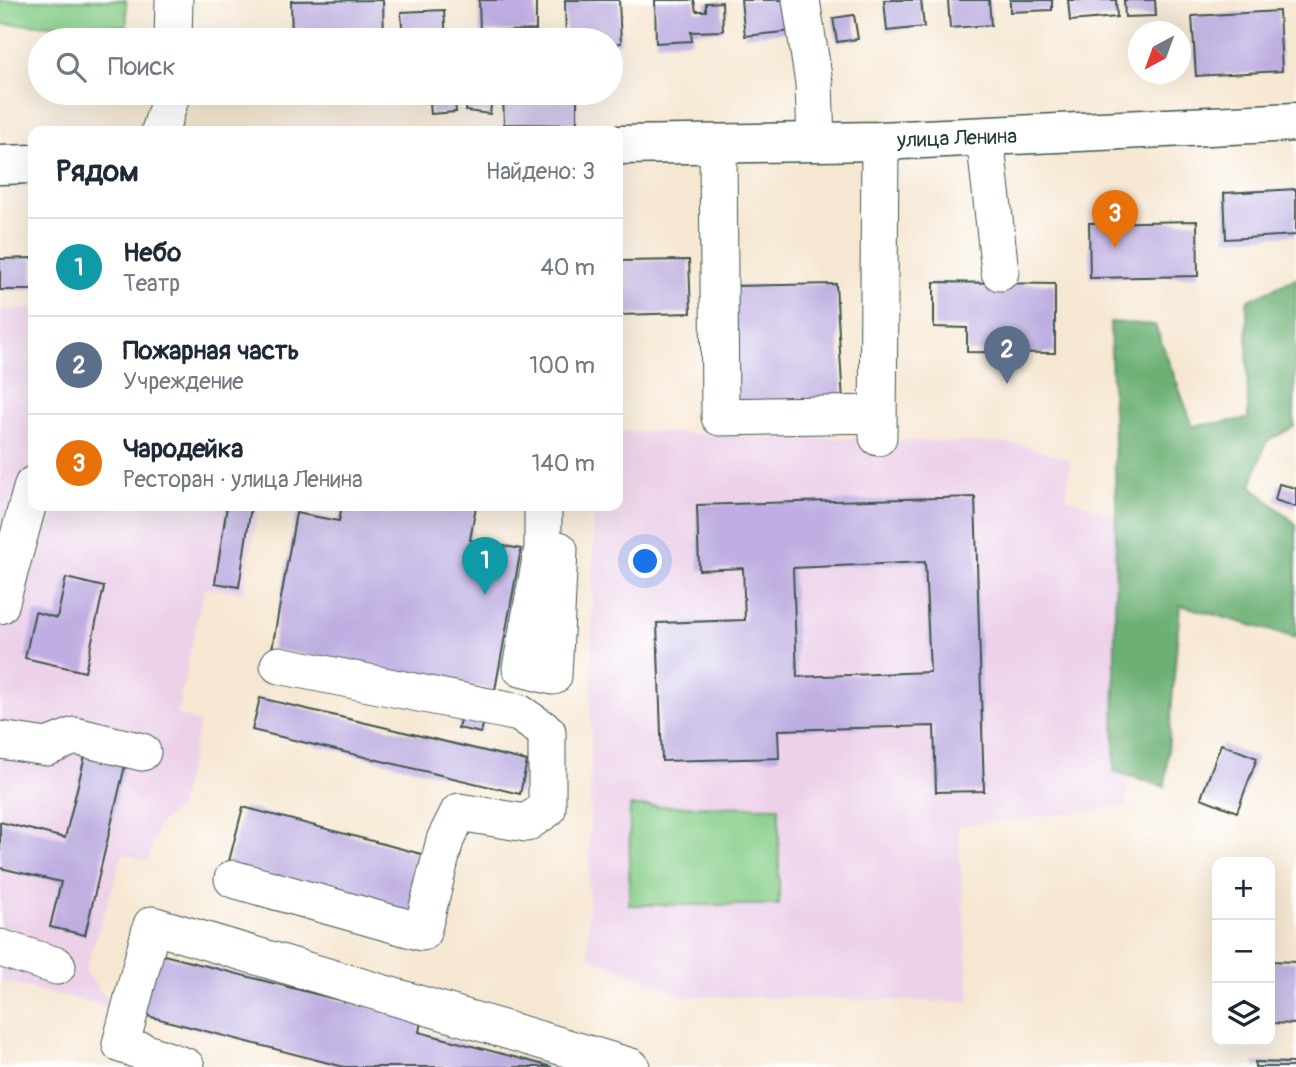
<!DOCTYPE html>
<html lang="ru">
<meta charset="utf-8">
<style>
:root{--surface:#fff;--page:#f2f2f3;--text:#1f2937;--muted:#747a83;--line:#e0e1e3;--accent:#c8321e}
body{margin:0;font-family:Pangolin,sans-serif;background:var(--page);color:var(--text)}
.controls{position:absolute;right:21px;bottom:21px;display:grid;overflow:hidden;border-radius:14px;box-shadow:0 7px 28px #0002}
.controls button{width:63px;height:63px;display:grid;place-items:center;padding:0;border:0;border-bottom:2px solid var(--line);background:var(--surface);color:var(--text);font:35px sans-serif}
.compass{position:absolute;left:1128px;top:21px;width:63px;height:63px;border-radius:50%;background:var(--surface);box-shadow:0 7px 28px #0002;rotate:221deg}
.you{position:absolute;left:646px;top:562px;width:24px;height:24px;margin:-18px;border:5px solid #fff;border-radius:50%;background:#1a73e8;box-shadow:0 0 0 10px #1a73e833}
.badge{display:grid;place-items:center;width:46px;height:46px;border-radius:50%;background:var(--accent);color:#fff;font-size:23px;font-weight:700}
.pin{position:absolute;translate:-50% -58px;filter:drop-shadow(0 2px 4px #0008)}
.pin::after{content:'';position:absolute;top:37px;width:24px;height:21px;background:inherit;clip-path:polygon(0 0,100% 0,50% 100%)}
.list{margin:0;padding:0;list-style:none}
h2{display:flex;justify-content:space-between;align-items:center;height:91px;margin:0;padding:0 28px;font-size:30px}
h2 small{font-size:23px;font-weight:400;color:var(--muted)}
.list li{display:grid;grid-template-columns:46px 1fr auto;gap:21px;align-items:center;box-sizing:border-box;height:98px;padding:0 28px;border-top:2px solid var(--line)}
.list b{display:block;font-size:26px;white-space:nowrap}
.list p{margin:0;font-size:23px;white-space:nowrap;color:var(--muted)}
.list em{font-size:23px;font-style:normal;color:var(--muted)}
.icon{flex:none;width:38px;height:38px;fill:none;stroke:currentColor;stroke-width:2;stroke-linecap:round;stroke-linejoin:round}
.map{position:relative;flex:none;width:1296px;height:1067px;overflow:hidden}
.search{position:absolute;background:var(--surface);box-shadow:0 7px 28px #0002;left:28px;top:28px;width:595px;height:77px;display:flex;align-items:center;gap:18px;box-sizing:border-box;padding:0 24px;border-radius:38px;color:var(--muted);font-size:26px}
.panel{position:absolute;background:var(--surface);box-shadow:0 7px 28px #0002;left:28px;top:126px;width:595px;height:385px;border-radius:14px}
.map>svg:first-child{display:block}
.built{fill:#ecd1e9}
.green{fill:#86cd88;stroke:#52855e;stroke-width:2}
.forest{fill:#6cb074;stroke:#467654;stroke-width:2}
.building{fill:#beaee1;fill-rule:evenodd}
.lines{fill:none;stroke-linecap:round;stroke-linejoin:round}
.minor-casing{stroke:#3f564c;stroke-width:39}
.major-casing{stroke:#3f564c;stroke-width:41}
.minor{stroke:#fff;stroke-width:37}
.major{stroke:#fff;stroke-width:38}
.labels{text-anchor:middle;stroke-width:5;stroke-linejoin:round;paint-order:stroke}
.street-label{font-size:21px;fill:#1f3d34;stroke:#fff}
</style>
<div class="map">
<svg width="1296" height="1067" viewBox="0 0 1296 1067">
<rect width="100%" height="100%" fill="#fff"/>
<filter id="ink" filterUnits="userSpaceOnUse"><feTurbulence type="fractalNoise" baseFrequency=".0143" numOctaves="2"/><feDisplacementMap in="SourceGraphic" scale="14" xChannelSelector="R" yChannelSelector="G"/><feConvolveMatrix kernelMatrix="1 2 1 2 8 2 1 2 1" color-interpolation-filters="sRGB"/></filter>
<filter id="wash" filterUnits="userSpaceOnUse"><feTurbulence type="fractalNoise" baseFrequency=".00686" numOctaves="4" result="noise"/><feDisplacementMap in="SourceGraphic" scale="28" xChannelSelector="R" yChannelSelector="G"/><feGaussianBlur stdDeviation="1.57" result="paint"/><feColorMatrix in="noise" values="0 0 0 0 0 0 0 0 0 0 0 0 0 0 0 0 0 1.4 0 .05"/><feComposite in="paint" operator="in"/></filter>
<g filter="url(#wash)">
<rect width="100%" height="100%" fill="#f6e7d2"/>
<path class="built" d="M0 309H33V506H259L243 592 204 588 177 714 200 723 179 807 158 825 148 861 123 854 85 972 115 1008 0 981Z
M618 431 1017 444 1070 459 1067 498 1149 526 1126 807 958 826 970 1002 685 996 588 956 594 506H618Z"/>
<path class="green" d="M0 0H126L127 26 0 24Z
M630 806 779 807V905H629Z"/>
<path class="forest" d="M1296 278 1294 427 1266 442 1251 486 1296 524V638L1180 605 1165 787 1114 771 1116 504 1110 322 1155 325 1193 426 1248 419 1247 301Z"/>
<g id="blocks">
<path class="building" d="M383 0 384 40H292L291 1Z
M479 0H536V30L480 32Z
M565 0H619L621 43 611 44V40H566Z
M655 0H694L696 11H706V3L722 2 723 31 691 32 692 41 656 43Z
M741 0H788L793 31 745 36Z
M884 0H921L924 27 887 31Z
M948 0H989L991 25 950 28Z
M1010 0H1052V10L1010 12Z
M1068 0H1116L1117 17 1070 21Z
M1124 0H1155L1156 16 1125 17Z
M444 10 446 40H403L401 12Z
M1279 11 1282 71 1196 76 1192 16Z
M854 15 858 39 837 42 833 18Z
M468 95 492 98 490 114 466 111Z
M503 96 577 97V125L504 124Z
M455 101 456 112 431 114 430 103Z
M1296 189V235L1226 239 1224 193Z
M1197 221 1198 276 1090 278 1089 223Z
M33 258V290H0V259Z
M689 260 691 313 618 315V261Z
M934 282 1055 284V353L967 352V328L934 327Z
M836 284 843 402 736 410 734 286Z
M1279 484 1296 488V507L1275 500Z
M975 497 984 791 936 792 934 726 778 730 779 758 662 761 657 623 745 620 743 568 699 570 697 505ZM925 562 930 672 797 677 793 568Z
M227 506H251L239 587 215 583Z
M342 506H476L470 540 521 549 495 690 272 649 296 513 339 521Z
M66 578 104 587 85 672 25 658 35 612 57 618Z
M260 698 527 761 520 794 252 730Z
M461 715 484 721 481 733 458 728Z
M1221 744 1257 758 1237 812 1201 798Z
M87 748 127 757 85 935 50 927 61 882 0 868V822L65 838Z
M243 807 429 856 414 914 228 865Z
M156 953 421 1021 419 1032 552 1067H344L140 1014Z
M1270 961 1296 962V1024L1270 1023Z
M1255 1062 1293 1063V1067H1255Z"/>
</g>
</g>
<g filter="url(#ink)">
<use href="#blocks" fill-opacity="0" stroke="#3f564c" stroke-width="2"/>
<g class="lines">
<g class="minor-casing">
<path id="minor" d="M801 0 814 83 816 141
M173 40 174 0
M160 131 172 93
M985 137 1000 272
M718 144 720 417 878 414
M878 437 880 141
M543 548 559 550 553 676 521 668 543 548V506
M0 605 33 485
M0 740 47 747 75 736 142 752
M233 879 422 932 445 840 459 812 526 823 547 809V732L519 713 279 665
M0 948 57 966
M186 1067 121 1044 152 925 631 1067"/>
</g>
<g class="major-casing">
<path id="major" d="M618 145 880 141 1296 122
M0 165 33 164"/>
</g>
<use href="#minor" class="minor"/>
<use href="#major" class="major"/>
</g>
</g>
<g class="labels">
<g class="street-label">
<text transform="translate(957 138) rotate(-2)" y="7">улица Ленина</text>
</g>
</g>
</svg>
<div class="controls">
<button>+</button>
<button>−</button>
<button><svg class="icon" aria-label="layers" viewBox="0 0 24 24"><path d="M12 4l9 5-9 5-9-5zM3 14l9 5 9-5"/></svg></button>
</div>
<svg class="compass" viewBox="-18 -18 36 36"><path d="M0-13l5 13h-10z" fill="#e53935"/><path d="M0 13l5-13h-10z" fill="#747a83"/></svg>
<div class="you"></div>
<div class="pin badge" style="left:485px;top:595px;background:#0f9aa8">1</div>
<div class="pin badge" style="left:1007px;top:384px;background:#5c6f8a">2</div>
<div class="pin badge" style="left:1115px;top:248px;background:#e8710a">3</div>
<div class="search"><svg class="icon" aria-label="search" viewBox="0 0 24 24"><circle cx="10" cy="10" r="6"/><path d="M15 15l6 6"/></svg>Поиск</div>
<section class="panel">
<h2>Рядом<small>Найдено: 3</small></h2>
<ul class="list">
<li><span class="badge" style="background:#0f9aa8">1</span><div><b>Небо</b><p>Театр</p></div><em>40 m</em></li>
<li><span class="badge" style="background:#5c6f8a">2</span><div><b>Пожарная часть</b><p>Учреждение</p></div><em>100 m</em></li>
<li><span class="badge" style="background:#e8710a">3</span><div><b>Чародейка</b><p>Ресторан · улица Ленина</p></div><em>140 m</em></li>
</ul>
</section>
</div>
